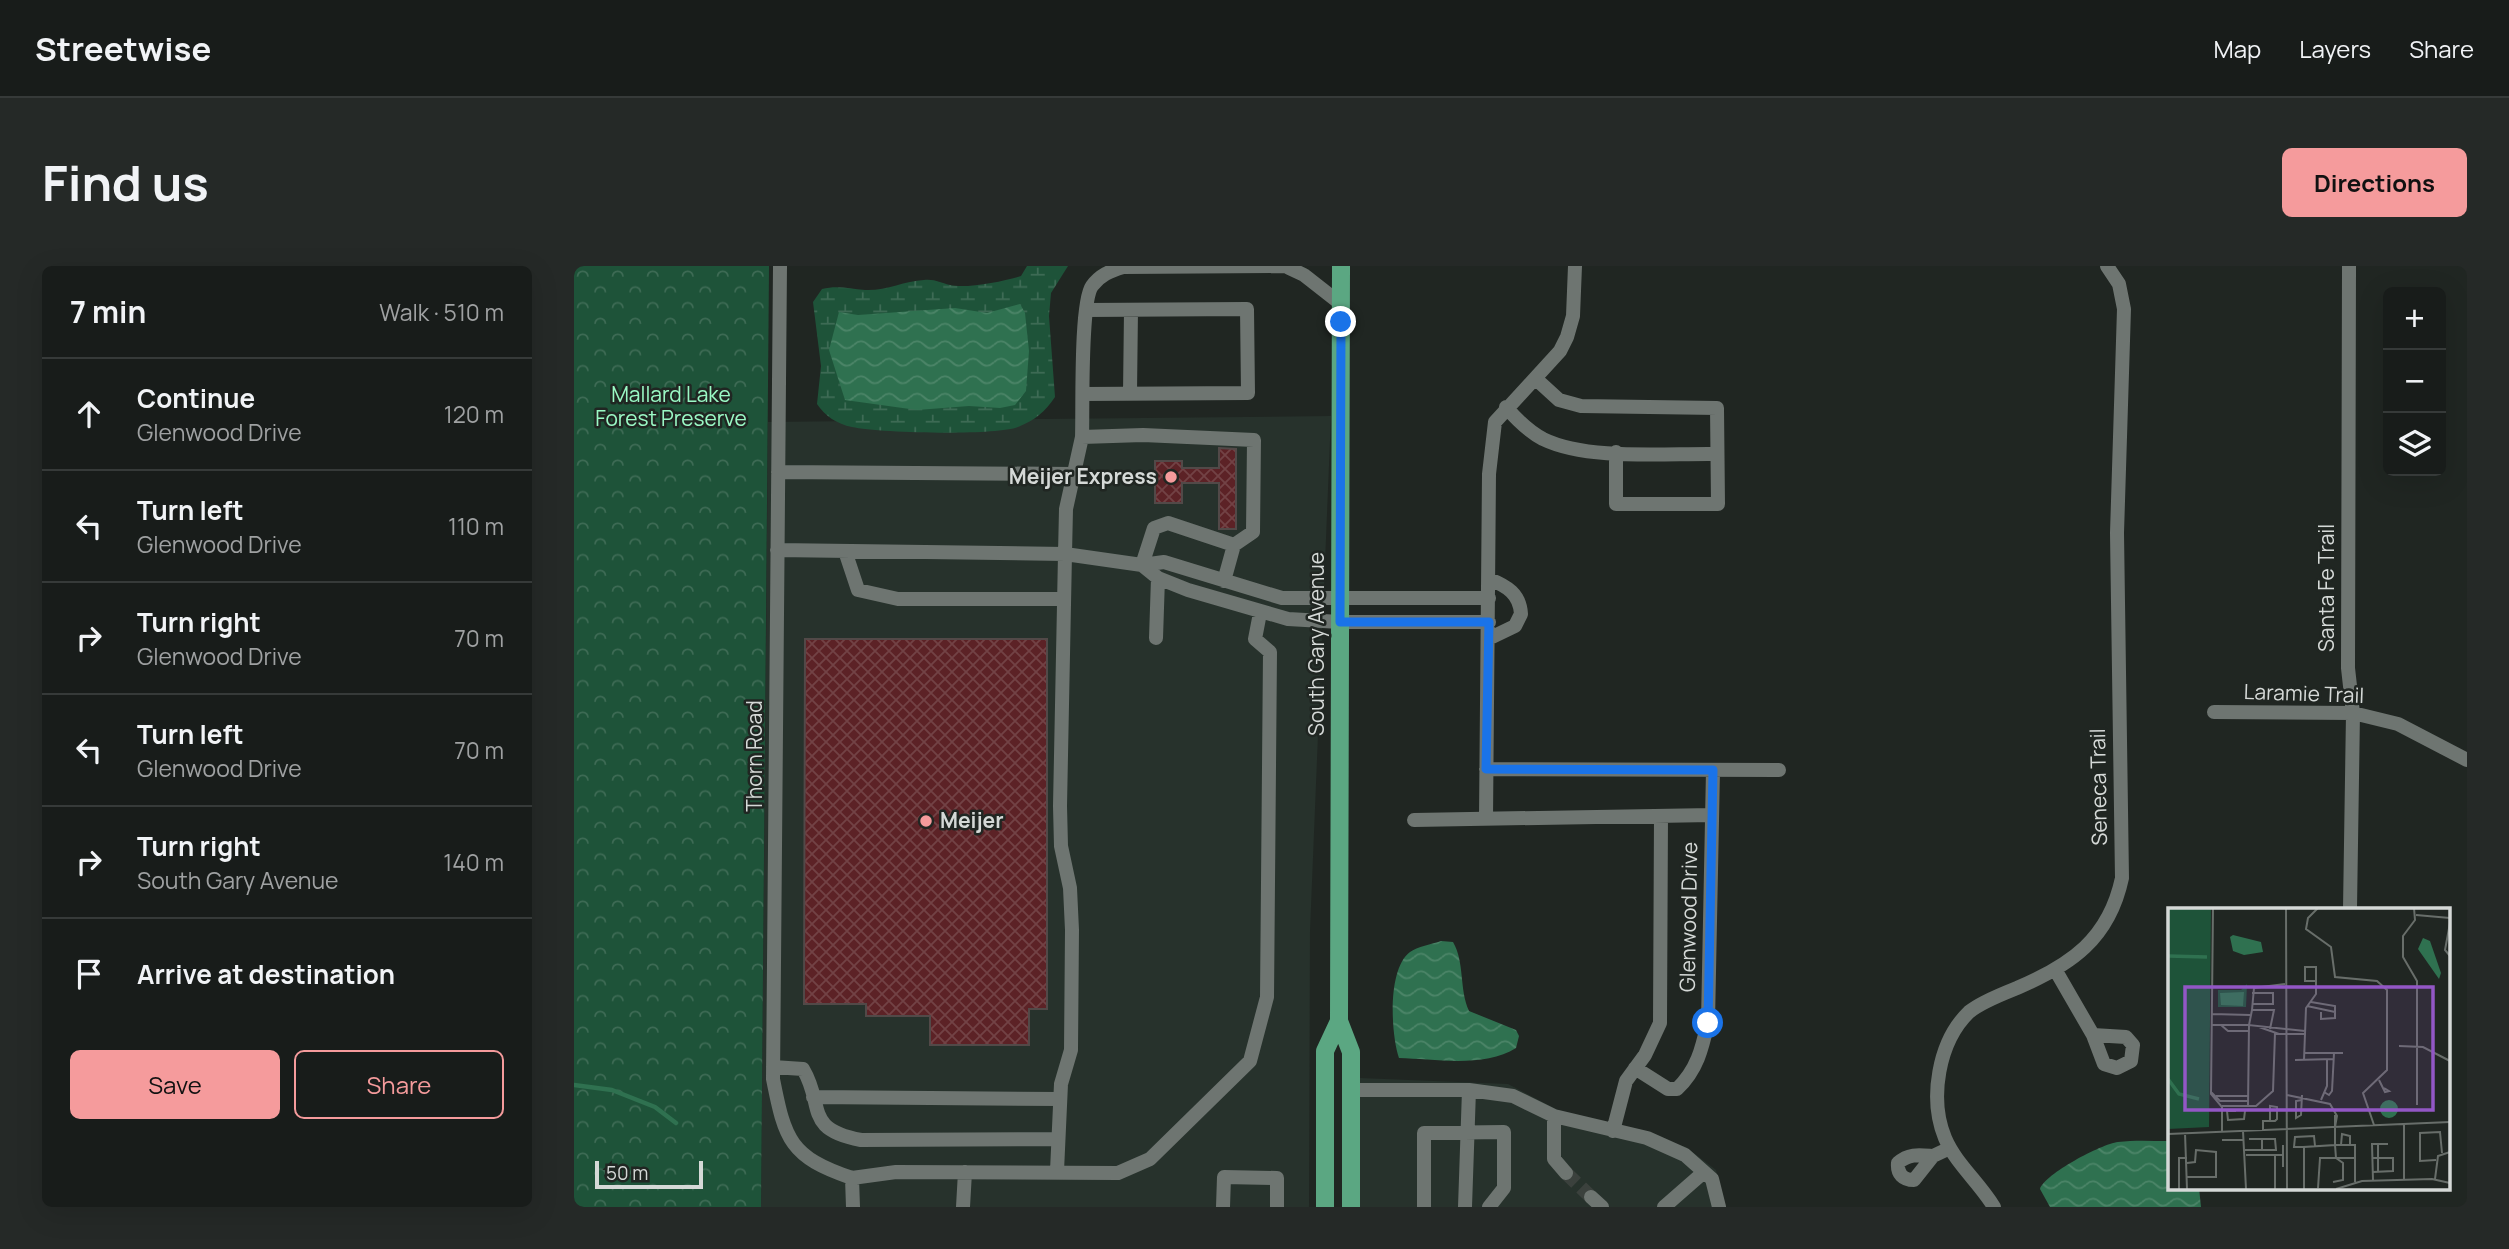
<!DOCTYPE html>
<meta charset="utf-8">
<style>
:root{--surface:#181c1a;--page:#252927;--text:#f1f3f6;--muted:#9fa1a2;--line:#363a39;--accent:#f59b9c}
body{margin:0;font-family:Manrope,sans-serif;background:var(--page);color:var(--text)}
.controls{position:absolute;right:21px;top:21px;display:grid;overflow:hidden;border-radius:10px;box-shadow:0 7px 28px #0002}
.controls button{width:63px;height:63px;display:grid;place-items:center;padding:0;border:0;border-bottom:2px solid var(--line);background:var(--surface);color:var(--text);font:35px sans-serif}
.scale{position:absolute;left:21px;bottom:18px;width:108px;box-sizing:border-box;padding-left:7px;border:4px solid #d5d9d7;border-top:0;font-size:19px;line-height:24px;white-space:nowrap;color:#d5d9d7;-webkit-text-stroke:5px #202622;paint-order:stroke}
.stop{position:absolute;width:21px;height:21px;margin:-16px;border:5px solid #1a73e8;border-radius:50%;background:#fff}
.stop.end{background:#1a73e8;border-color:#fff;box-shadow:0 2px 7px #0008}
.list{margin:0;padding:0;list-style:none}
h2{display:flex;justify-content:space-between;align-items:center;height:91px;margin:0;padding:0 28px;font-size:30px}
h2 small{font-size:23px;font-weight:400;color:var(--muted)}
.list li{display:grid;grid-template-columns:46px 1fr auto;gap:21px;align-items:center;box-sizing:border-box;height:112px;padding:0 28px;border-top:2px solid var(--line)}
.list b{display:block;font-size:26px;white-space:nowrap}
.list p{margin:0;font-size:23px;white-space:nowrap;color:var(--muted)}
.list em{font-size:23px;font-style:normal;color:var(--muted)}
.actions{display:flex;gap:14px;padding:21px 28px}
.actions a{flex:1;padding:16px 0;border:2px solid var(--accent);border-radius:10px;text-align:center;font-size:24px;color:var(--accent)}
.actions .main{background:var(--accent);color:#111}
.icon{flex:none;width:38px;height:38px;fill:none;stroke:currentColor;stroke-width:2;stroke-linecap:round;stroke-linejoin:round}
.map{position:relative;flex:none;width:1893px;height:941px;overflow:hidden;border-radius:10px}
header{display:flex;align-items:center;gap:42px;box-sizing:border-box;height:98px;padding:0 35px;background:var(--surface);border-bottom:2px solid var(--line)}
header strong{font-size:33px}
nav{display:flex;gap:38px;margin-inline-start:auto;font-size:24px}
.intro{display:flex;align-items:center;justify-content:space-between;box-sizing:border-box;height:168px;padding:0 42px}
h1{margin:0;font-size:49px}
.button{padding:18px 32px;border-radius:10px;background:var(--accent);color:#111;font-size:24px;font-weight:700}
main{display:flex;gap:42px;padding:0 42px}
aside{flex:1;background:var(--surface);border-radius:10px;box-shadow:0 7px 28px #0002}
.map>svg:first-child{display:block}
.built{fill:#27322c}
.wetland{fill:url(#wetland-marsh)}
.park{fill:url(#park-crowns)}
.water{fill:url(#water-waves)}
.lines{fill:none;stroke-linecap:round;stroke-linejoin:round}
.stream{stroke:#2f7150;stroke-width:4.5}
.building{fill:url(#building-cross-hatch);stroke:#524948;stroke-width:2}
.minor-tunnel{stroke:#3b413d;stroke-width:14;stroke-dasharray:14 7;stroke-linecap:butt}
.minor{stroke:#6e7571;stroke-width:14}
.major{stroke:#5ba782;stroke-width:18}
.route{stroke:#1a73e8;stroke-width:9}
.poi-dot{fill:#f59b9c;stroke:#202622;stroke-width:2.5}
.labels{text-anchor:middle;stroke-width:5;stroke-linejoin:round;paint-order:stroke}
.park-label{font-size:21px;fill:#9af9c5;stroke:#202622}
.poi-label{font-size:21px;font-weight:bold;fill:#d5d9d7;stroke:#202622;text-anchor:end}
.street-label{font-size:21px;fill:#d5d9d7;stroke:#202622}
.inset-river{fill:none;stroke:#2f7150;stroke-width:3.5}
.inset-road{fill:none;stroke:#686e6a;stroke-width:2}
.view{fill:#9257c5;fill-opacity:0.15;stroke:#9257c5;stroke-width:3.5}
.inset-edge{fill:none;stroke:#d5d9d7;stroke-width:3.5}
</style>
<header>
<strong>Streetwise</strong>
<nav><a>Map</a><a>Layers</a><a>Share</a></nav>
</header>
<div class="intro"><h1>Find us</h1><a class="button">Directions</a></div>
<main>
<aside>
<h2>7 min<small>Walk · 510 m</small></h2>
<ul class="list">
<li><svg class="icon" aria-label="ahead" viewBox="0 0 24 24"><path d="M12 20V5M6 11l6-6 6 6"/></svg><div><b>Continue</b><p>Glenwood Drive</p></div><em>120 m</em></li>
<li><svg class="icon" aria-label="left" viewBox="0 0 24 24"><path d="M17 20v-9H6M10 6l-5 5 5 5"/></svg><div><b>Turn left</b><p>Glenwood Drive</p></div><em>110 m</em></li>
<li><svg class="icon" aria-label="right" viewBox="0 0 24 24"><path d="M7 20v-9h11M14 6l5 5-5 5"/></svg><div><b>Turn right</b><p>Glenwood Drive</p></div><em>70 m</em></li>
<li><svg class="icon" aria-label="left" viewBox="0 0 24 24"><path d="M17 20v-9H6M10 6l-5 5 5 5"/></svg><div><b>Turn left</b><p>Glenwood Drive</p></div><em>70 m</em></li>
<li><svg class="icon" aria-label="right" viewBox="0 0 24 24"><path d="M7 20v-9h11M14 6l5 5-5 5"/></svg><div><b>Turn right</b><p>South Gary Avenue</p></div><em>140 m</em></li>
<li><svg class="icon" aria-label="arrive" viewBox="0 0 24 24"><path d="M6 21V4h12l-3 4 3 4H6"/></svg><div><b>Arrive at destination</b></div></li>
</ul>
<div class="actions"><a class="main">Save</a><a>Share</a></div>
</aside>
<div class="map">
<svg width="1893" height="941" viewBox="0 0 1893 941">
<defs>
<pattern id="wetland-marsh" width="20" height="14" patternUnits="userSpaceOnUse" patternTransform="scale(1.75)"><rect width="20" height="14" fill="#1e5339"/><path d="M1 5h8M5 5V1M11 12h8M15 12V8" fill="none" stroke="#3e6b55"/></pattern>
<pattern id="park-crowns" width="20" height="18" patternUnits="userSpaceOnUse" patternTransform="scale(1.75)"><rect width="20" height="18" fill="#1e5339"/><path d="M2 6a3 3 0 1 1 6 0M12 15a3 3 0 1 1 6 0" fill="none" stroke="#3e6b55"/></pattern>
<pattern id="water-waves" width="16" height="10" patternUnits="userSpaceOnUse" patternTransform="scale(1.75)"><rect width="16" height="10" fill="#2f7150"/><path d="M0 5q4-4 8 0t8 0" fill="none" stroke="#4c8568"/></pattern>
<pattern id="building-cross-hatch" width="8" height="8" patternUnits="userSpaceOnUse" patternTransform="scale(1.75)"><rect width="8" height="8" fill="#5c2226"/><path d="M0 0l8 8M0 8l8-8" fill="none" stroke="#724245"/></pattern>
</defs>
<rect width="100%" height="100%" fill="#202622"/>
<path class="built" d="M757 150 736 665 735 941H187L194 156Z
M786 812 934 818 984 844 1112 881 1142 904 1152 941H786Z"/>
<path class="wetland" d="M453 0H494L477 27 475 50 481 131C471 146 461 154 444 161 421 170 305 167 278 161 263 158 251 150 243 138L247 100 239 36 248 23C264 19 275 23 291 24 312 25 330 15 350 14 362 13 366 17 376 19 392 23 431 15 447 10Z"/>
<path class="park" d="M0 0H195L187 941H0Z"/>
<path class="water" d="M446 38 451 47 455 85 452 125 441 139 426 142 395 140 343 144 271 134 255 84 265 46 284 49 381 42 413 47Z
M867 675 879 676C891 697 885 723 895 745L942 764 945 770 942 782C911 802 861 793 825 792 817 769 813 703 836 686 843 681 858 678 867 675Z
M1593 875 1596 922H1625L1627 941H1476L1466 923C1471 908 1527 878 1544 876 1560 874 1577 875 1593 875Z"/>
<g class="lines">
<path class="stream" d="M0 819 38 824 81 841 102 857"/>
</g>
<path class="building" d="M645 182 662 183V263H645V217H608V237H581V195H608V202H645Z
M231 373H473V743H455V779H356V750H292V738H230Z"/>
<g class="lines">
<path class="minor-tunnel" d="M992 907 1017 931"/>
<path class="minor" d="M206 0 199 813C211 874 216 891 278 912L279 941
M1775 0 1774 402 1779 447 1776 643
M715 2 730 9 767 38
M962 113 985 134 1007 140 1143 142 1144 238H1042V186
M556 127 557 44
M509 128 674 127 673 43 512 44
M932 141C943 154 954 165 969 173 1014 195 1093 187 1143 188
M508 171C509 144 506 37 518 20 526 9 536 5 549 1L719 0
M204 206 498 208
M203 284 491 288 492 243 508 171 569 169 680 174 679 266 660 279 650 315
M271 285 284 324 324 333H490
M568 299 584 312 614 324 714 353 766 356H915
M568 299 580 262 594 257 660 279
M582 372 584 312
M914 373 941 360 947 348C946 328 933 320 915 313
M1640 446 1779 447 1824 458 1893 494
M912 503 1205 504
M912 553 915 208 921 156 986 85 993 71 999 50 1001 0
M840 554 1138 549
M1482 705 1519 769 1530 798 1543 802 1557 795 1559 779 1552 771 1519 769
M199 801 229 803C251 840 229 863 287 874L483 873
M1061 802 1094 823H1103C1123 804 1128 783 1134 756L1139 504
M777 824H895L939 830 980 850 1073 872 1111 889 1138 913 1145 941
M239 831 485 833
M980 850V893L992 907
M1039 865 1052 815 1071 789 1086 757 1087 550
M1359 890C1346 889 1335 887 1324 897 1323 908 1329 914 1340 914L1359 890 1376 882
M483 905 487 818 497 784 498 664 496 622 487 580 486 540 491 288 568 299 590 296 708 332H915
M278 912 322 906 544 907 576 893 676 795 693 731 696 386 681 373 686 347
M1017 931 1028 941
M389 941 391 906
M649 941 650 911 703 912V941
M850 941V867L930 866V922L915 941
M891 941 895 824
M1090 941 1130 906
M1420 941C1405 916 1382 898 1371 872 1355 833 1364 776 1395 746 1407 736 1428 728 1443 722 1497 699 1535 673 1548 612L1543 267 1550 43 1545 18 1533 0"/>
<path class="major" d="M767 0 765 755 777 786V941
M751 941V785L765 755"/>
</g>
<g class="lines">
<path class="route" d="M767 56 766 356H915L912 503 1139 504 1134 757"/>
</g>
<g class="poi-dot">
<circle cx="597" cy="211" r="7"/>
<circle cx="352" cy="555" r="7"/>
</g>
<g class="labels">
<g class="park-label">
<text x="97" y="136">Mallard Lake<tspan x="97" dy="24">Forest Preserve</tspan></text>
</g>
<g class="poi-label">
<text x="583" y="218">Meijer Express</text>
<text x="366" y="562" text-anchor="start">Meijer</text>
</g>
<g class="street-label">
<text transform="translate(1753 322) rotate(-90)" y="7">Santa Fe Trail</text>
<text transform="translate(743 378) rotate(-90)" y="7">South Gary Avenue</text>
<text transform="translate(1730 428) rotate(2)" y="7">Laramie Trail</text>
<text transform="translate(181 490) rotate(-90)" y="7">Thorn Road</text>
<text transform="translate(1525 521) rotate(-91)" y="7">Seneca Trail</text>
<text transform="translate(1115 651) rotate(-89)" y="7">Glenwood Drive</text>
</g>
</g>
<g transform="translate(1594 642)">
<rect width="282" height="282" fill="#202622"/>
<path d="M79 76 78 99H50V82H73Z" fill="#1e5339"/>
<path d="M0 0H43L41 219 0 221Z" fill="#1e5339"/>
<path d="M65 27 93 34 95 44 76 47 65 43 62 29ZM255 30 262 33 273 65 271 71 250 41ZM76 84 75 98 53 97 52 85ZM212 201a9 9 0 1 1 18 0a9 9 0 1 1-18 0Z" fill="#2f7150"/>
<path class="inset-river" d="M0 48 39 49M0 171 11 186 31 191"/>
<path class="inset-road" d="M45 0 43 186 54 199V223M118 0 119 281M150 0 140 10 138 21 163 39 167 69 209 73 219 82V162L195 185 206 217M246 0 247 12 235 28V49L249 73V197M248 7 282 10M282 15 277 42 282 48M143 94 167 98V110L153 111V104M84 96H105V85H84M139 98 167 104M84 102 86 80 117 76M44 106 82 107M44 117H81L84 102H106L102 121M53 117 60 123H81M91 119 111 126H137M231 138 255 139 282 153M136 145H175M127 152 166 151M136 152 138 100 148 86V59H137V73H148M211 172 217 184 221 183 216 180M43 184 52 193H80M156 184 161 187 164 183 166 145M119 187 162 196 169 208 167 219M48 188H81M134 192 128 193V210L133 207 134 187M153 192 159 178V151M54 198H88L105 183 107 125M80 198 81 117 137 123M68 203H59L60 212 76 211 77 203M236 216V272M95 222V213H107L109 211V199L102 198V213M75 223 78 281M17 225 19 281M0 226 282 214M81 231H94V241M54 232H76M173 237 174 226 182 228V237M136 239H126L127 229 146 228 147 238M77 242H108L107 231H94M78 247H114M107 247V281M187 250H168L167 237H187V274M205 250H225V263L205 264M268 252 252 253V225L272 224 274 245M115 259V237M210 264V236M19 269H48V244L28 242 27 254 19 255M267 271 270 248 282 244M205 272 204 236H220M150 280 152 250H168L175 255V272L165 274M11 281V250H19M136 281V239L167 237V207M168 281 194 273 264 271 282 275"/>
<path class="view" d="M17 79H265V202H17Z"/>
<rect width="282" height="282" class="inset-edge"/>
</g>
</svg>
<div class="controls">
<button>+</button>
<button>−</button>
<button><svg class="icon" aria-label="layers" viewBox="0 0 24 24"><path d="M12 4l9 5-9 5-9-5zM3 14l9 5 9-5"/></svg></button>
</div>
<div class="scale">50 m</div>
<div class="stop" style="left:1134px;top:757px"></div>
<div class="stop end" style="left:767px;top:56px"></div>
</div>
</main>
